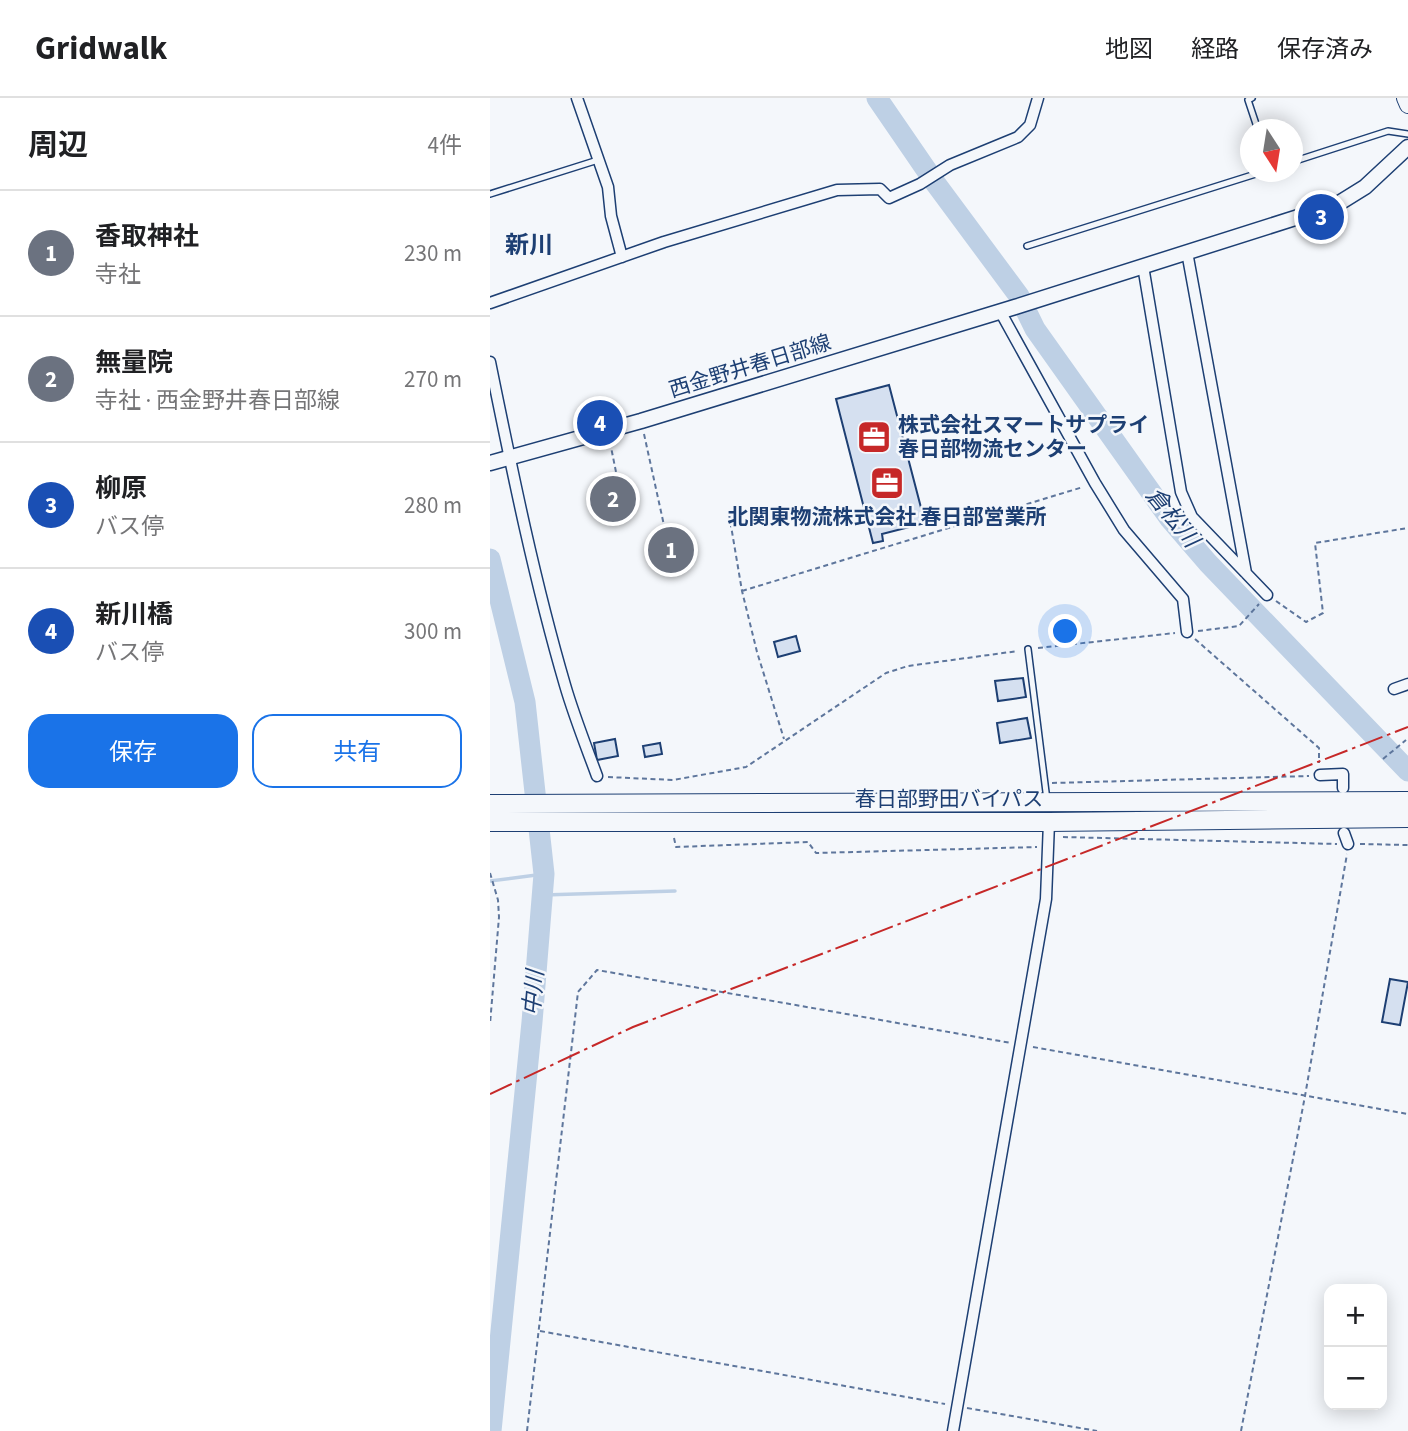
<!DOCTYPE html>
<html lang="ja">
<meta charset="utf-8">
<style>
:root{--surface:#fff;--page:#f6f6f6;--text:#202124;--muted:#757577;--line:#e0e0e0;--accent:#1a73e8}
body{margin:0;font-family:"Source Sans 3","Noto Sans JP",sans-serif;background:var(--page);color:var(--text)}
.controls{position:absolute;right:21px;bottom:21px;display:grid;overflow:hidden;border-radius:14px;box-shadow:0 4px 18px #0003}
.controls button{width:63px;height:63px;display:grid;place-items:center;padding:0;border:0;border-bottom:2px solid var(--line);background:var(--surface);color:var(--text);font:35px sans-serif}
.compass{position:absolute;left:750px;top:21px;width:63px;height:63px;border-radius:50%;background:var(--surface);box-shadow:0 4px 18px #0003;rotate:168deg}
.you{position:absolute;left:576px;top:534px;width:24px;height:24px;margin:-18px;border:5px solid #fff;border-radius:50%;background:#1a73e8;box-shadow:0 0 0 10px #1a73e833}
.badge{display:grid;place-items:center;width:46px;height:46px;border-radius:50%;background:var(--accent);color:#fff;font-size:23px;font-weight:700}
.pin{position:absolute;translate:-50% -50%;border:4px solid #fff;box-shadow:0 2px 7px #0006}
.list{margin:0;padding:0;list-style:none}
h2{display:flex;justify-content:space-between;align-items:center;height:91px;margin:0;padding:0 28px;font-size:30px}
h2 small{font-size:23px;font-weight:400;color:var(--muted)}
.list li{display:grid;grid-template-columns:46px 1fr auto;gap:21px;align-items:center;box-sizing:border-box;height:126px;padding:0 28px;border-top:2px solid var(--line)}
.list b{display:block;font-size:26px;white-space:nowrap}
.list p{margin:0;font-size:23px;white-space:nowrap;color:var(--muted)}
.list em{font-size:23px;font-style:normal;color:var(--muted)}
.actions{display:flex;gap:14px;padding:21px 28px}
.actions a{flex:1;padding:16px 0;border:2px solid var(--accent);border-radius:21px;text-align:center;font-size:24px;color:var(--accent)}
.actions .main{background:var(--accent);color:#fff}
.map{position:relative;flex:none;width:918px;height:1333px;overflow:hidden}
header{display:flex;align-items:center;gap:42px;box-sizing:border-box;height:98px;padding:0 35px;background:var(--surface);border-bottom:2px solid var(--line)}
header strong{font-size:33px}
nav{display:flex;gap:38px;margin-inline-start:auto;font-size:24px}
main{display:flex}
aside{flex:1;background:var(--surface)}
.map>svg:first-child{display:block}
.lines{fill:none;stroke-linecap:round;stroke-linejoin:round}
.stream{stroke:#bed0e5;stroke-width:3.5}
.river{stroke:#bed0e5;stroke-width:21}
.building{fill:#d5e0f0;stroke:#1d3f73;stroke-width:2}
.service-casing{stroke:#1d3f73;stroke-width:8}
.minor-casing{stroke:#1d3f73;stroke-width:13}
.secondary-casing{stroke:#1d3f73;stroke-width:17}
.primary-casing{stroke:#1d3f73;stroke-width:18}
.trunk-casing{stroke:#1d3f73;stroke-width:20}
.path{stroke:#5e769c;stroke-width:2;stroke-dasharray:5 3.5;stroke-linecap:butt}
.service{stroke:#f4f7fb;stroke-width:5}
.minor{stroke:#f4f7fb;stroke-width:10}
.secondary{stroke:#f4f7fb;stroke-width:14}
.primary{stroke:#f4f7fb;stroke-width:16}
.trunk{stroke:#f4f7fb;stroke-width:18}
.power{stroke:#c62828;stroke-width:2;stroke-dasharray:24 5 3.5 5;stroke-linecap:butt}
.labels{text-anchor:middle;stroke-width:5;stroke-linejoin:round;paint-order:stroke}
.street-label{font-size:21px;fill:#1d3f73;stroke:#f4f7fb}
.poi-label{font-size:21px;font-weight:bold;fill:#1d3f73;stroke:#f4f7fb;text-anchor:start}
.water-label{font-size:23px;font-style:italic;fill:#1d3f73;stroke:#f4f7fb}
.quarter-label{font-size:24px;font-weight:bold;fill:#1d3f73;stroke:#f4f7fb}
</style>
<header>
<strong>Gridwalk</strong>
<nav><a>地図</a><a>経路</a><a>保存済み</a></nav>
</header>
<main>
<aside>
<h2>周辺<small>4件</small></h2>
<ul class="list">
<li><span class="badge" style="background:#6b7280">1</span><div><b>香取神社</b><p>寺社</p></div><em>230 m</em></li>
<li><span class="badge" style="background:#6b7280">2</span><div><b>無量院</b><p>寺社 · 西金野井春日部線</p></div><em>270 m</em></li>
<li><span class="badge" style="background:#1a4fb4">3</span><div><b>柳原</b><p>バス停</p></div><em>280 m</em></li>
<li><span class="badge" style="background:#1a4fb4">4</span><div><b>新川橋</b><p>バス停</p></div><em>300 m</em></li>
</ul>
<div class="actions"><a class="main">保存</a><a>共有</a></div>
</aside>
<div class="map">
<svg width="918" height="1333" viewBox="0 0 918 1333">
<rect width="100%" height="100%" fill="#f4f7fb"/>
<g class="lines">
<path class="stream" d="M0 783 54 776
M53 797 185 793"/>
<path class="river" d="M387 0 446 86 529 198 545 231 680 421 718 465 918 673
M0 461 35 604 54 776 42 924 1 1333"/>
</g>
<path class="building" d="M399 287 435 425 392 436 393 443 383 445 346 301Z
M306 538 310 553 288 559 284 544Z
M533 580 536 599 508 603 505 583Z
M537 620 541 640 510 645 507 625Z
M125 641 128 658 107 662 104 645Z
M170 645 172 656 155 659 153 648Z
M900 881 918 884 910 927 892 924Z"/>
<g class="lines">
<g class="service-casing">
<path id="service" d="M762 0 758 2 768 32
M802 64 898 33 918 36
M0 96 108 62
M537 148 772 74
M538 551 557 702"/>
</g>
<g class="minor-casing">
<path id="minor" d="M87 0 118 89 121 118 132 159
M697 154 756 475
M653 168 691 394 702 419 777 497
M0 205 174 144 347 92 390 91 399 100 430 86 460 67 528 39 540 27 548 0
M510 213 605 385 634 432 693 501 697 534
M0 264C22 372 44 481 75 587 84 618 96 648 107 678
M904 591 918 586
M830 677 853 676V690
M854 735 858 746
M463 1333 556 801 559 724"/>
</g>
<g class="secondary-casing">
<path id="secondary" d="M0 365 151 323 525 209 846 107 875 89 918 49"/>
</g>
<g class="primary-casing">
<path id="primary" d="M915 0 918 7"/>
</g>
<g class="trunk-casing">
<path id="trunk" d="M0 706 918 703
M0 724H559L918 720"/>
</g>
<path class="path" d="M154 336 177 441
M120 344 128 384
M239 416 252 493 267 554 294 641
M252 493 593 389
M786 503 816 524 833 515 825 445 918 430
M708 533 749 528 769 506
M705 541 829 650V665
M548 550 685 535
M893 661 916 642
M118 679 183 682 256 669 396 575 418 568 528 553
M562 685 819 678
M573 739 847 746
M184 740 186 749 318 744 326 755 547 749
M870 746 918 747
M0 775 8 802 9 819 0 926
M543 949 918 1016
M50 1233 455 1306
M477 1310 607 1333
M37 1333 88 894 107 872 521 945
M751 1333 815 998 857 756"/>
<use href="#service" class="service"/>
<use href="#minor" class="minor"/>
<use href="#secondary" class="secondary"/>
<use href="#primary" class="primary"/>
<use href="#trunk" class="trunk"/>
<path class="power" d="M0 996 143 929 918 629"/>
</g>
<defs>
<g id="office-square" transform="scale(1.75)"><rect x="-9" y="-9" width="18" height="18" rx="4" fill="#c62828" stroke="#f4f7fb"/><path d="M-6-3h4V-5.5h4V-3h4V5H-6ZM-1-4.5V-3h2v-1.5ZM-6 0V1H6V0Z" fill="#fff"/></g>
</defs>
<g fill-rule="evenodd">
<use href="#office-square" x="384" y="339"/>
<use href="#office-square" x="397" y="385"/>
</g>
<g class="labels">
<g class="street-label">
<text transform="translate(260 268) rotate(-17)" y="7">西金野井春日部線</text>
<text x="459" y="708">春日部野田バイパス</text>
</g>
<g class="poi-label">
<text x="408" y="334">株式会社スマートサプライ<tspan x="408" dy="24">春日部物流センター</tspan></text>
<text x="397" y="426" text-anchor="middle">北関東物流株式会社 春日部営業所</text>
</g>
<g class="water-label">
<text transform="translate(683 419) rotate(51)" y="8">倉松川</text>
<text transform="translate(43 895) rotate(-85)" y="8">中川</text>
</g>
<g class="quarter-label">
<text x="39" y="155">新川</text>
</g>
</g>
</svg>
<div class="controls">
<button>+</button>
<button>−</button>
</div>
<svg class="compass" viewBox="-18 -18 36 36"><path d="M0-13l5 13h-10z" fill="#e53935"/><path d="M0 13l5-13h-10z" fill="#757577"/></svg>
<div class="you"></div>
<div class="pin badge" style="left:181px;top:452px;background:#6b7280">1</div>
<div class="pin badge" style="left:123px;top:401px;background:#6b7280">2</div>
<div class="pin badge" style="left:831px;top:119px;background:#1a4fb4">3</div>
<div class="pin badge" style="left:110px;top:325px;background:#1a4fb4">4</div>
</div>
</main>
